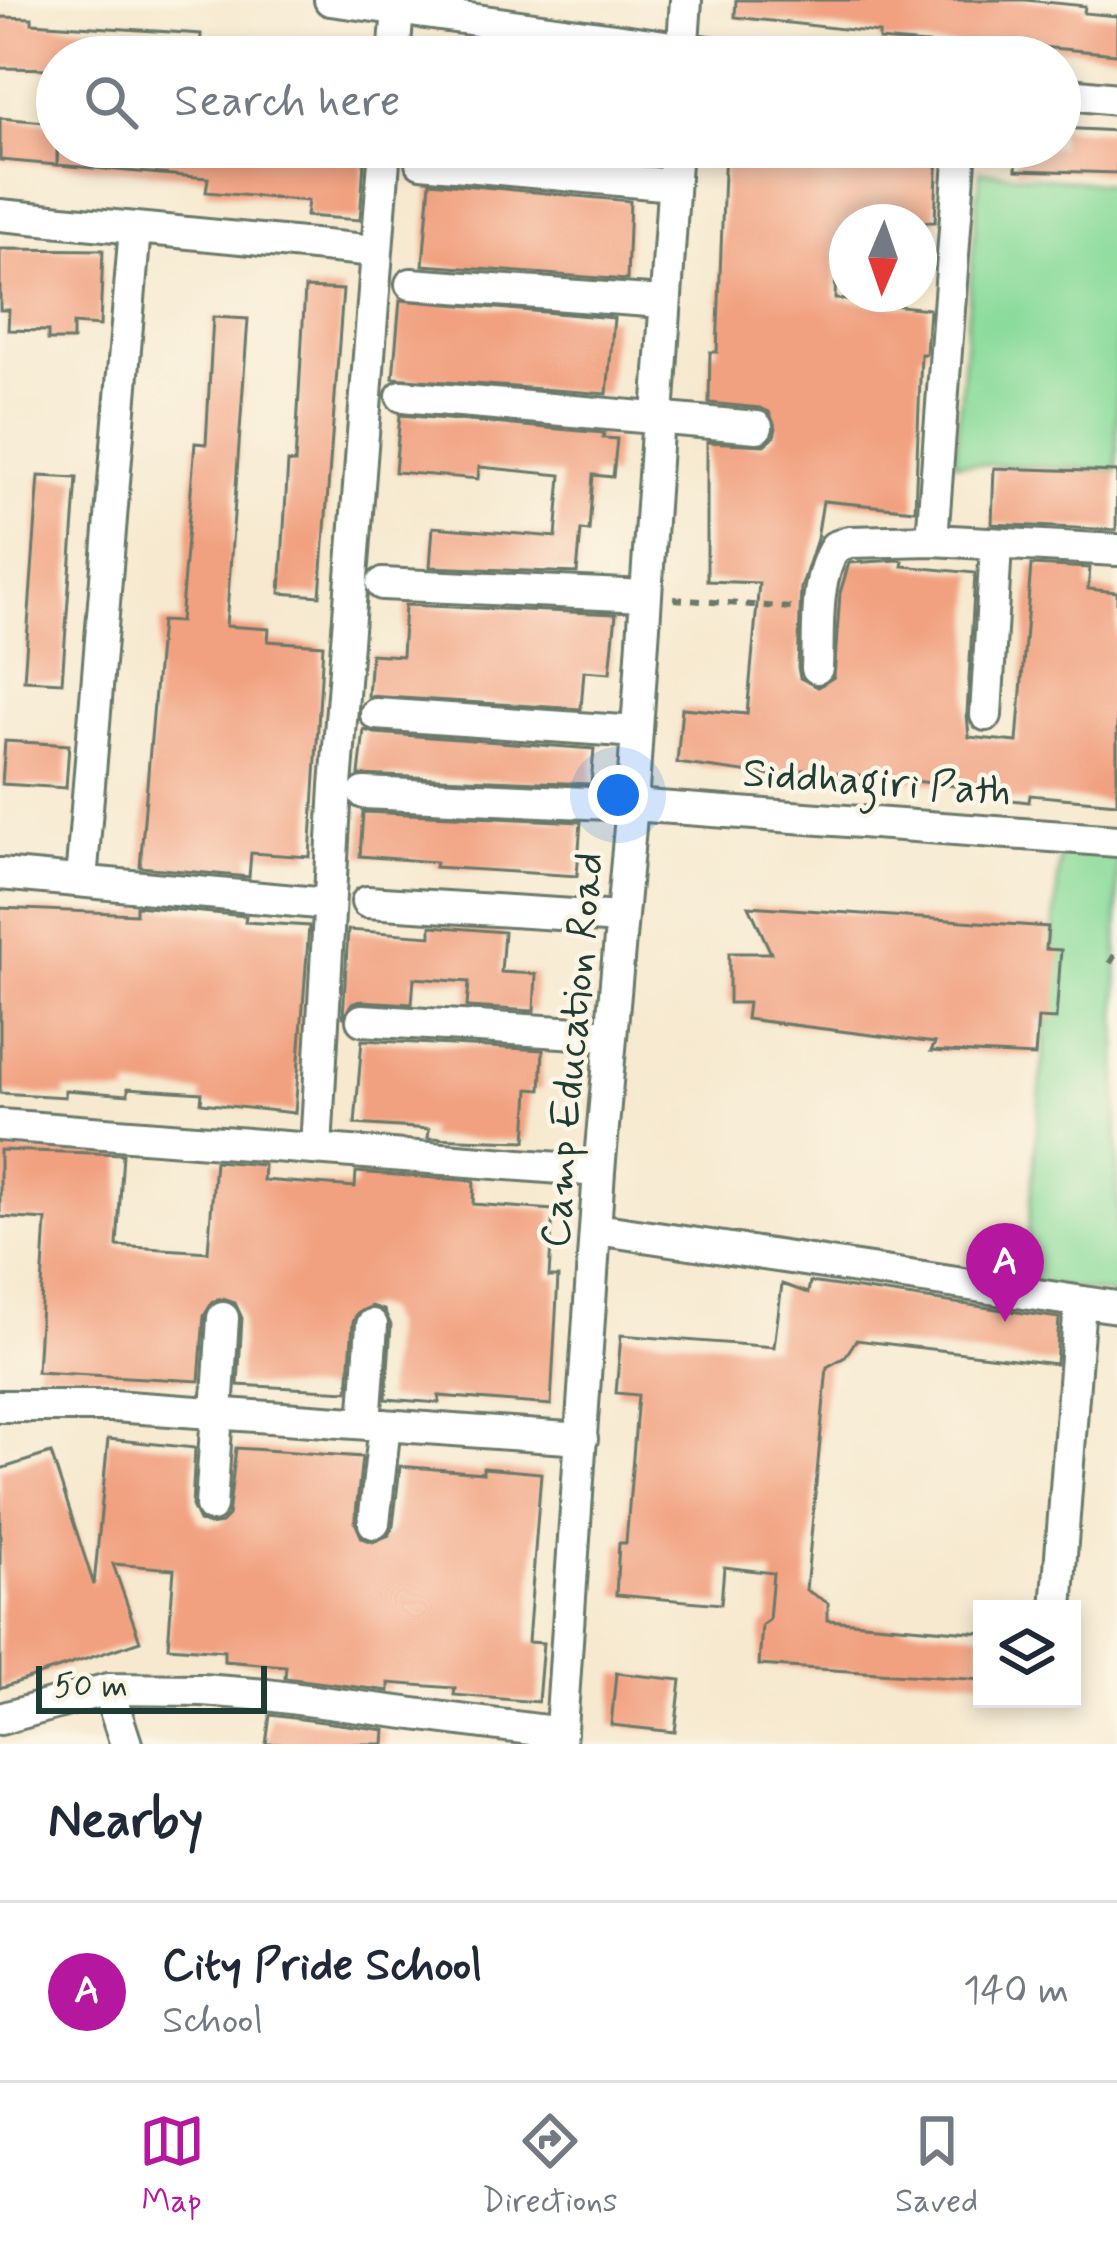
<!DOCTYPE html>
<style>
:root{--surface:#fff;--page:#f2f2f3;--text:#1f2937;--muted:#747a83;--line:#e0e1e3;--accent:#b5179e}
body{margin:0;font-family:Mynerve,sans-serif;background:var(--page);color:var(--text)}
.controls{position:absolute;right:36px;bottom:36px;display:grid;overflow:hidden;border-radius:0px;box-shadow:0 6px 18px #0003}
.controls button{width:108px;height:108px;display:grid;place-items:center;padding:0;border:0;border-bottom:3px solid var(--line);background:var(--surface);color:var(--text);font:60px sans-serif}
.compass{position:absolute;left:829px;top:204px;width:108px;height:108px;border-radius:50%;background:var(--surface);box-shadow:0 6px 18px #0003;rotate:182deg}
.scale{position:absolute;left:36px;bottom:30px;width:231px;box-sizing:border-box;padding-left:12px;border:6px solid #1f3d34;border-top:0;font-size:33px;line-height:42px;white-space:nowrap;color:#1f3d34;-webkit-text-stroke:9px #fcf5e5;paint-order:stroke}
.you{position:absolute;left:618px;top:795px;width:42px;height:42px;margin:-30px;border:9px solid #fff;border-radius:50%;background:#1a73e8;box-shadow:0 0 0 18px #1a73e833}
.badge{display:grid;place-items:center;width:78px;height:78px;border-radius:50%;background:var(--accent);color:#fff;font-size:39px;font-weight:700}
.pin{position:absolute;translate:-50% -99px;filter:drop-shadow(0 3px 6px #0008)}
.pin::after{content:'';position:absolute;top:63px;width:42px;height:36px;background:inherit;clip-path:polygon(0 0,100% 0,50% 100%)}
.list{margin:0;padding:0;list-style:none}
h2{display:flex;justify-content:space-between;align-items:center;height:156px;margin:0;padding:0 48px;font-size:51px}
h2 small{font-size:39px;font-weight:400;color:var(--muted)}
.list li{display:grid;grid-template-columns:78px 1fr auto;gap:36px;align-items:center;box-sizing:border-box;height:180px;padding:0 48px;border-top:3px solid var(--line)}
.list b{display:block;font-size:45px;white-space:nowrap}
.list p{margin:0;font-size:39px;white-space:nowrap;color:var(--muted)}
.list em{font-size:39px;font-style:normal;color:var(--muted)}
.icon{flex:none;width:66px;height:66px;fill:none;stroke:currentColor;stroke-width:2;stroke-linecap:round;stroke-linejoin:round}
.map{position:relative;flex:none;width:1117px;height:1744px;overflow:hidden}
.search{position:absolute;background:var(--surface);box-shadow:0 6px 18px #0003;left:36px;right:36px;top:36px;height:132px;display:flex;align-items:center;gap:30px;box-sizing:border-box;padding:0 42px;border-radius:66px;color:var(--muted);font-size:45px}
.sheet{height:336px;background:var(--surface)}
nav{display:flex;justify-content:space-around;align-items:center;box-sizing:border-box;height:168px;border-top:3px solid var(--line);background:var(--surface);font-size:33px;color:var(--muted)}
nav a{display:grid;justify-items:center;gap:6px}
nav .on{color:var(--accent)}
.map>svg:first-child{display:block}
.green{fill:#8bdb9b;stroke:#558c68;stroke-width:3}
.building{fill:#f1a180}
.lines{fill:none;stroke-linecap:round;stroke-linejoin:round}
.minor-casing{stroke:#6a796a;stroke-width:36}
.path{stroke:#6a796a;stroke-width:6;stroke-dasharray:9 9;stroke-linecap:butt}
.minor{stroke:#fff;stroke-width:30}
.labels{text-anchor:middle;stroke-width:9;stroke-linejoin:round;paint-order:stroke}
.street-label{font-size:42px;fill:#1f3d34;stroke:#fcf5e5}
</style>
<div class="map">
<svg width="1117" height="1744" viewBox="0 0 1117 1744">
<rect width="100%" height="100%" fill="#fcf5e5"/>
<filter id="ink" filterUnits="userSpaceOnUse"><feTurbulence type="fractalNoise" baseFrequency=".00833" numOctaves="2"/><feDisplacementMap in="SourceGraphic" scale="24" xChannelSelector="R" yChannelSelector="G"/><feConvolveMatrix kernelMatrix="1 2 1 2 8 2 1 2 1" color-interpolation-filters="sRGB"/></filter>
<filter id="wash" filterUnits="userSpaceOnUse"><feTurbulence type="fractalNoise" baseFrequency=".004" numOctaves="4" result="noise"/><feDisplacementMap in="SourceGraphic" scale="48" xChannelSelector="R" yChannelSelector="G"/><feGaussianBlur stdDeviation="2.7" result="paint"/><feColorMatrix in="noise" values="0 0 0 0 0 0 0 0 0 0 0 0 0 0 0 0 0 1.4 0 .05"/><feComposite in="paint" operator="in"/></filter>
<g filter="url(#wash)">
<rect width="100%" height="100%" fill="#f6e9cf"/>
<path class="green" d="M980 171 1117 185V470L955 463Z
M1061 843 1117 847V1295L1024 1281Z"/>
<g id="blocks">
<path class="building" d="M736 0H1025L1085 6 1084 13 1117 16V54L988 42V49L879 40V33L735 17Z
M0 17 32 18V23L201 34 200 57H57V69L0 68Z
M0 118 57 123V165L0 160Z
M1060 128 1117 131V173L1016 170 1017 147H1060Z
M58 147H365L360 220 306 216 308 201 206 192 208 178 57 165Z
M471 147H635L633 162Z
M725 147H938L935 222H845V246H837L835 299 929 309 926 354H921L915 510 823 501 817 539 801 588 798 667 800 678 818 687 834 677 840 593 849 563 899 560 903 561 902 566 975 573 967 714 969 737 1017 742 1031 565 1090 568 1088 589 1117 592V803L1030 795 1029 802 994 798 995 791 907 780 803 770V780L677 763 682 708 747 714 759 583 707 581V442L764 445 774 437 776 428 769 412 760 408 709 403 710 352H717Z
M430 182 630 201 627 280 423 265Z
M0 249 103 250 100 326 73 324V340H48V331L8 330 9 310H0Z
M305 288 343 290 320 596 280 593 288 462 295 463Z
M400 300 614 318 607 394 393 378Z
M213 317 248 319 226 626 269 629 268 641 323 645 310 857 251 853 249 877 140 867 161 621 180 622 195 443 206 444Z
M400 415 604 433 603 438 617 439 613 477 593 475 589 531 581 530 577 573 430 567 433 527 556 537 561 475 479 467 478 479 395 472Z
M994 468 1117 472 1116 530 992 524Z
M39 476 77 478 62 682 24 680Z
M405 605 616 614 610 673 584 671 581 709 368 696 371 654 402 656Z
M364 730 375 733 594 749 591 784 359 775Z
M5 741 69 745 66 788 2 784Z
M363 812 581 822 577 876 435 867 436 862 360 856Z
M136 906 246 916 245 922 309 926 295 1113 201 1103 202 1093 128 1088V1095L65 1090V1097L0 1093V908L136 914Z
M749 906 1048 927 1046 949 1061 950 1056 1019 1038 1018 1035 1056 931 1051 935 1043 746 1019 748 1003H729V953H771Z
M431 926 504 932 501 972 536 974 534 1011 467 1007 469 982 414 978 412 1004 362 1001 352 1003 343 1018 348 930 431 936Z
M362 1040 543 1050 541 1090 529 1089 526 1141 428 1138 429 1129 355 1124Z
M0 1150 123 1154 117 1246 208 1252 215 1161 264 1165 263 1180 355 1187 356 1172 474 1181 473 1204 553 1210 549 1277H558L551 1405 439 1396V1403L386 1399 391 1325 384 1310 372 1306 357 1313 353 1322 348 1391 238 1385 242 1318 235 1303 223 1299 213 1301 204 1316 199 1381 37 1372 46 1220 0 1217Z
M810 1282 1059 1318 1056 1364 856 1340 845 1357 827 1367 806 1590 828 1603V1620L982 1633V1680L759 1665 762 1625 769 1620 773 1573 724 1567 721 1604 616 1595 619 1543H626L638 1395 616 1393 621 1335 774 1347 782 1284 808 1293Z
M108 1439 195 1448 192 1506 199 1521 209 1525 221 1523 228 1516 236 1448 362 1457 355 1522 362 1538 373 1542 389 1535 393 1526 400 1466 483 1473V1468L541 1473 528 1642 543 1643 538 1702 454 1695 455 1688 389 1683V1691L285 1678 286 1666 224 1661V1651L168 1647 174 1569 113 1564 140 1641 0 1688V1469L51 1453 94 1585Z
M616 1673 681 1680 675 1732 611 1725Z
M270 1715 385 1730 384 1744H266Z"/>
</g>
</g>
<g filter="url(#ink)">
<use href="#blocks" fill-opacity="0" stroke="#6a796a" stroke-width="3"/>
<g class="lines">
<g class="minor-casing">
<path id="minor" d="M330 0 746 57
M394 57 398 9
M682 57 686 0
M1060 93 1117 99
M421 162 673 185
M0 215 376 251
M411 284 663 302
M402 396 757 427
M932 540 961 147
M382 584 646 596
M817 668C819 628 814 582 835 547L849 542 932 540 1117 550
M376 714 637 732
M986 715 996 546
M364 793 632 805 1117 841
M0 874 328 904
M81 881 135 228
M367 902 621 918
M362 1020 611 1035
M0 1125 599 1171
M316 1149 336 786 385 147
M597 1229 1117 1307
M0 1406H113L582 1439
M365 1424 372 1325
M211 1506 223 1318
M374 1523 385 1425
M1057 1609 1080 1303
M108 1689 126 1744
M0 1719 108 1689 202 1690 267 1695 561 1733
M560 1744 599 1171 632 805 676 147"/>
</g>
<path class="path" d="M674 599 792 608
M1110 963 1117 951"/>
<use href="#minor" class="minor"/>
</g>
</g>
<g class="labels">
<g class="street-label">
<text transform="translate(877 780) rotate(4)" y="15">Siddhagiri Path</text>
<text transform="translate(570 1050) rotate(-85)" y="15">Camp Education Road</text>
</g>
</g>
</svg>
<div class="controls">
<button><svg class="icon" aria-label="layers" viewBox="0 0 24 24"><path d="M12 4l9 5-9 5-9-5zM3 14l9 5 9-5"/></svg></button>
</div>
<svg class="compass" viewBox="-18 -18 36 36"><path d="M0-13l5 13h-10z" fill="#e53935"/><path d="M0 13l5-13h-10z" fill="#747a83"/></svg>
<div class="scale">50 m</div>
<div class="you"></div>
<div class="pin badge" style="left:1005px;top:1322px">A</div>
<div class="search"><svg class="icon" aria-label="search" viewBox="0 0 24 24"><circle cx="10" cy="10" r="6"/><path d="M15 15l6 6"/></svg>Search here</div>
</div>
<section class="sheet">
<h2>Nearby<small></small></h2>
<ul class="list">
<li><span class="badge">A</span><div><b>City Pride School</b><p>School</p></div><em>140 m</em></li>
</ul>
</section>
<nav>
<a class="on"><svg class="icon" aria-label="map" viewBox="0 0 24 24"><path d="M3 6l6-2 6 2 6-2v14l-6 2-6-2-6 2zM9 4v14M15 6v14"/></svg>Map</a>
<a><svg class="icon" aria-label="directions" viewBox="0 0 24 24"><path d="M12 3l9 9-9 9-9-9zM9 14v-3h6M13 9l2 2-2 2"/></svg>Directions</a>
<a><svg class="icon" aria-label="saved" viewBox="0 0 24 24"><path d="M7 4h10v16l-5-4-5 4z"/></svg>Saved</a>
</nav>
